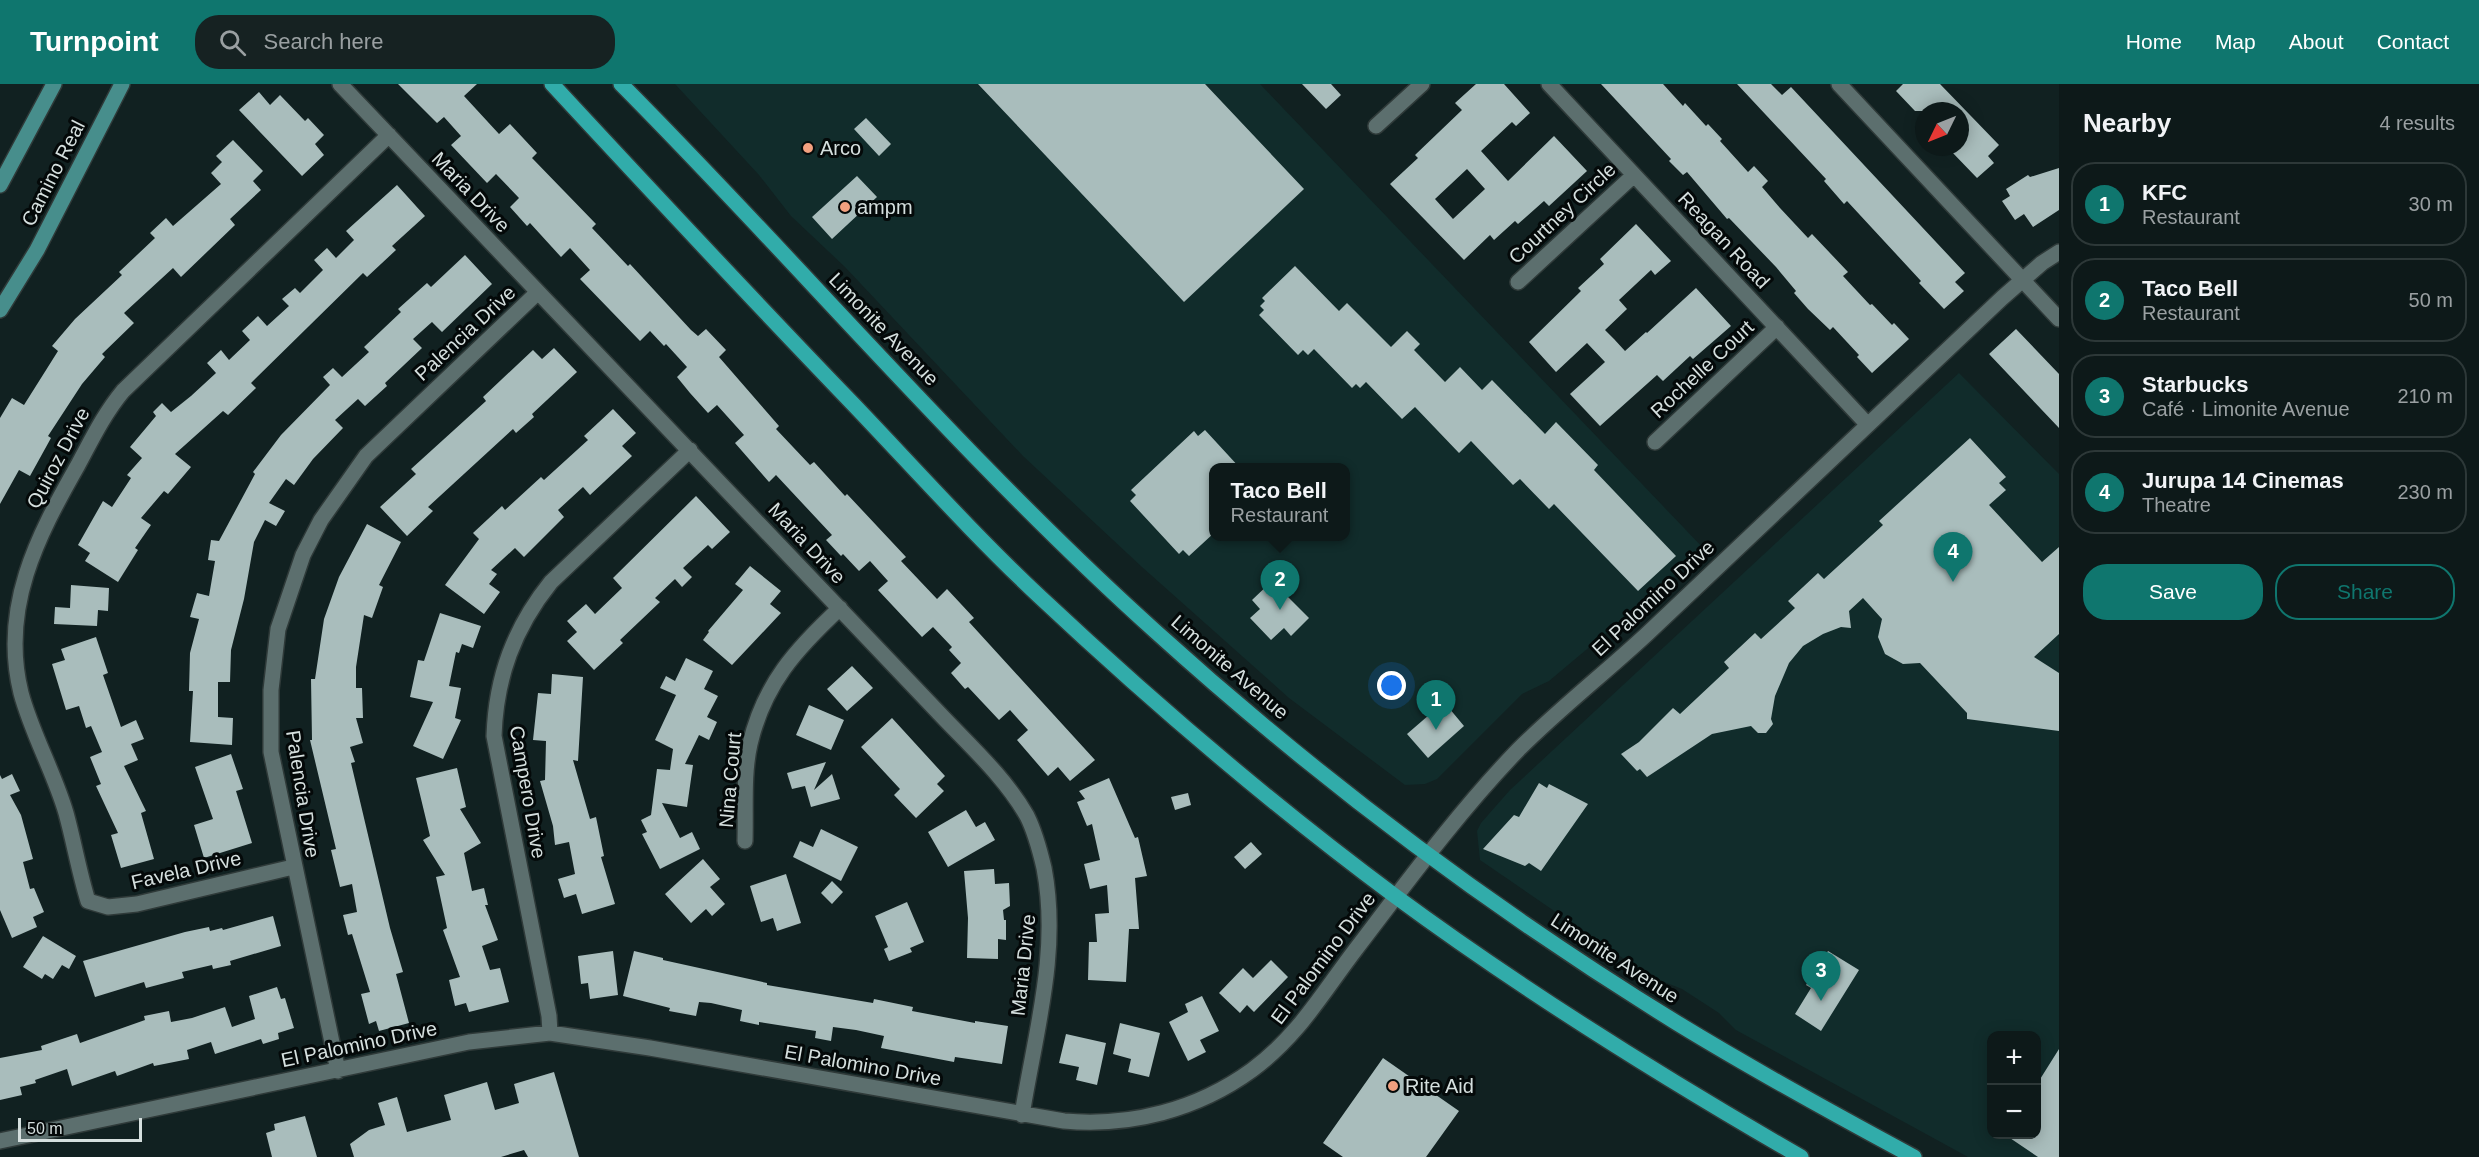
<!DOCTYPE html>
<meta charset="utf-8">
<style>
:root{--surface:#0d1919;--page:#162222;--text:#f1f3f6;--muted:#9aa0a2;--line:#2d3838;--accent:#0f766e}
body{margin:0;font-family:Arial,sans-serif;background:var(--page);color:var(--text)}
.controls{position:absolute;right:18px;bottom:18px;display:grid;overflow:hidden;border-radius:12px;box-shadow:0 3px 15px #0003}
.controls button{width:54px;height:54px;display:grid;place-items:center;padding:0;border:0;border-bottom:2px solid var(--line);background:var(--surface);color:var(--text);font:30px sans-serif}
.compass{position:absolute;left:1915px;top:18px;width:54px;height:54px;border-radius:50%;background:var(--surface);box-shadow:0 3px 15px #0003;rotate:227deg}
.scale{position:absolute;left:18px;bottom:15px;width:124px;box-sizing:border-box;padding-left:6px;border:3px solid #d5dfde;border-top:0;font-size:16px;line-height:21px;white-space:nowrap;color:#d5dfde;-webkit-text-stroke:4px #040909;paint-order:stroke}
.you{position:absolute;left:1392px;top:602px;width:21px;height:21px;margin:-15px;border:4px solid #fff;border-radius:50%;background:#1a73e8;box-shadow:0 0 0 9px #1a73e833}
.badge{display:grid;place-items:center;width:39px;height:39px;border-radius:50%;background:var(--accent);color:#fff;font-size:20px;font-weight:700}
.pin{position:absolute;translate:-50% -50px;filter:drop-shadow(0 2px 3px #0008)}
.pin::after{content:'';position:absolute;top:32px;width:21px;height:18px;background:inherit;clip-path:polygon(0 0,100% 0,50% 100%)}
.popup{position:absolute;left:1209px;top:379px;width:141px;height:78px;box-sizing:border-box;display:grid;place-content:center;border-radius:12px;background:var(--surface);filter:drop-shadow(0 2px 4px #0005);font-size:20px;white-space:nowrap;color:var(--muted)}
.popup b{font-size:22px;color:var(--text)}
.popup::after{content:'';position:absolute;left:50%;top:100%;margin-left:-12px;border:12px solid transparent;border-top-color:var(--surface)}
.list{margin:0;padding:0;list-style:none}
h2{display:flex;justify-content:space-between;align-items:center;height:78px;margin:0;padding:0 24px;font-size:26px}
h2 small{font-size:20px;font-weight:400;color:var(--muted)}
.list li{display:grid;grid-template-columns:39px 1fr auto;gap:18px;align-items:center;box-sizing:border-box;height:84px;margin:0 12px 12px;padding:0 12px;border:2px solid var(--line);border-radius:24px}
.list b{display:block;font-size:22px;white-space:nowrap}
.list p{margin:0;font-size:20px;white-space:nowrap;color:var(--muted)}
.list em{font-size:20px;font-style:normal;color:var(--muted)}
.actions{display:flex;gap:12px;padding:18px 24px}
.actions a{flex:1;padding:14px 0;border:2px solid var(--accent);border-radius:24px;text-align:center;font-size:21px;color:var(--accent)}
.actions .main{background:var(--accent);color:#fff}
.icon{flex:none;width:33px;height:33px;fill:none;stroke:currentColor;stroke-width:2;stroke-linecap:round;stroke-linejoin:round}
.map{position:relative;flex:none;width:2059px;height:1073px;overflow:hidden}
header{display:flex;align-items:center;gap:36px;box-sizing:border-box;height:84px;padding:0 30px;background:var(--accent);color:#fff}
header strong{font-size:28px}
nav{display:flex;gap:33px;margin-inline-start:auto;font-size:21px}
.search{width:420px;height:54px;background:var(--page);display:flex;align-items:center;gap:15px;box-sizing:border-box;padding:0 21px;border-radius:24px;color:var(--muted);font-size:22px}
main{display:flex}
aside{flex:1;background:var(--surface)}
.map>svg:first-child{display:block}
.built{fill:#112c2b;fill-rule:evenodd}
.building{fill:#a9bdbc;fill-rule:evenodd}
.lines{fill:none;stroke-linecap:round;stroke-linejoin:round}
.minor-casing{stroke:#2f3a39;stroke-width:18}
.secondary-casing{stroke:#2f3a39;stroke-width:18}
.primary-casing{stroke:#2f3a39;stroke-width:18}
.minor{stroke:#5c6f6e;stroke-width:15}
.secondary{stroke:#478e8c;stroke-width:15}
.primary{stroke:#31acaa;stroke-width:15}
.poi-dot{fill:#f2a07f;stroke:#040909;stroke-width:2}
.labels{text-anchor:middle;stroke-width:6;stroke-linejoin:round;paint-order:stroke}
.poi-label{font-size:20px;fill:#d5dfde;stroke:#040909;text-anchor:start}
.street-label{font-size:20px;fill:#d5dfde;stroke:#040909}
</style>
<header>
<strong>Turnpoint</strong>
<div class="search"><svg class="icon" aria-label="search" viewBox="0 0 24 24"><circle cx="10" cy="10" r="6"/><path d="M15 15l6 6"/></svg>Search here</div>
<nav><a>Home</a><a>Map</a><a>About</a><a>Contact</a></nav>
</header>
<main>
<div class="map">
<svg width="2059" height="1073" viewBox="0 0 2059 1073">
<rect width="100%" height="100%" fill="#112121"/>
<path class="built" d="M675 0H1260L1705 466 1549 597 1522 610 1437 695 1425 700 1405 701 1289 614 1142 483 1023 372 845 183 791 132 759 91ZM1214 384H1346V452H1214Z
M1959 289 2059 390V1073H1968L1736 946 1719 929 1682 905 1649 892 1480 776 1477 747 1481 739 1510 706ZM1992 952H2036V1050H1992Z"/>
<path class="building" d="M398 0H477L464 12 499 50 510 40 537 69 532 74 596 140 592 144 628 182 630 180 691 246 698 252 706 245 726 266 719 273 779 342 776 345 810 381 814 378 845 412 847 410 906 473 901 477 937 515 947 505 974 534 969 538 1095 676 1070 697 1058 683 1048 692 1017 656 1028 646 1010 626 999 636 968 603 965 605 951 589 961 579 949 566 952 563 933 543 922 553 878 506 888 497 870 477 859 487 843 470 841 472 826 456 832 451 776 391 769 398 735 359 744 351 717 321 708 329 690 309 677 293 687 283 666 260 664 262 650 247 640 257 580 195 590 186 570 164 561 173 530 139 527 142 510 123 519 114 496 90 487 99 451 61 461 52 444 33 437 39Z
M978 0H1205L1304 105 1184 218Z
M1302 0H1331L1341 11 1326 25Z
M1476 0H1504L1530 29 1516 42 1512 38 1481 67 1508 97 1554 52 1587 87 1549 122 1544 117 1518 140 1515 137 1494 156 1490 151 1464 176 1390 100 1418 74 1415 71 1462 26 1455 19ZM1467 85 1485 105 1453 135 1435 115Z
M1601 0H1663L1683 22 1685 19 1706 42 1708 40 1722 55 1720 57 1748 88 1754 82 1768 97 1762 103 1780 124 1808 154 1812 150 1848 188 1843 192 1870 221 1872 220 1892 241 1894 239 1909 255 1872 289 1857 273 1859 271 1833 243 1830 246 1808 225 1794 209 1796 207 1776 183 1729 134 1727 135 1687 88 1683 91 1669 77 1671 75Z
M1737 0H1771L1782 11 1791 3 1965 189 1955 198 1964 207 1944 225 1919 199 1921 197 1847 117 1844 120 1824 97 1826 95Z
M1903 0H1940L1999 61 1988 72 1994 79 1977 94 1950 66 1953 63H1960V27H1915L1896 7Z
M259 8 270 21 280 11 305 37 308 34 324 51 315 60 324 71 302 92 239 26Z
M866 34 891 60 879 72 854 45Z
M233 56 263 87 253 97 261 106 230 135 235 141 181 193 173 184 124 229 134 239 102 270 105 273 82 300 48 352 51 354 30 392 19 386 0 420V334L12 314 24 321 58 267 52 262 75 235 122 191 119 188 155 154 150 149 166 134 173 142 221 100 211 89 222 78 216 72Z
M2059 84V126L2033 143 2024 130 2015 136 2002 117 2010 112 2006 105 2028 91 2030 93Z
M857 92 877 113 832 155 812 133Z
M397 101 425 132 392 162 396 166 367 193 363 189 251 299 256 304 228 331 223 327 175 370 191 383 168 410 164 407 141 434 151 441 135 464 138 466 118 498 85 477 90 469 78 461 103 417 112 423 131 394 127 391 142 374 130 363 156 332 153 328 162 319 171 328 191 312 216 289 207 279 221 266 229 276 250 256 242 247 258 232 267 242 289 222 282 215 295 204 300 209 323 186 314 176 327 164 336 174 354 156 346 147Z
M1636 140 1671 177 1655 191 1651 186 1619 216 1627 225 1605 246 1614 255 1625 267 1646 248 1647 249 1696 204 1731 242 1693 275 1690 272 1663 297 1657 291 1600 342 1570 310 1605 278 1587 259 1556 288 1529 258 1581 207 1578 204 1604 180 1600 175Z
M465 171 492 200 442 248 432 238 413 255 422 264 385 299 387 302 365 322 358 315 335 336 343 344 313 375 294 401 286 395 269 419 285 427 276 442 265 436 254 458 244 515 231 566 230 598H218V633L233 634 232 661 190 658 193 607H189L190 569 199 535 190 533 197 509 209 512 215 477 208 476 211 456 219 457 255 390 253 388 281 351 330 301 323 293 333 284 342 293 369 268 364 263 401 228 398 225 427 199 431 203Z
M1295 182 1339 227 1347 219 1391 263 1407 247 1420 260 1414 266 1445 298 1460 283 1482 306 1492 296 1545 350 1556 338 1598 381 1594 386 1676 472 1638 507 1554 420 1549 425 1520 395 1513 401 1471 357 1459 369 1415 323 1402 335 1366 298 1360 304 1356 300 1352 304 1314 265 1308 271 1303 266 1298 271 1259 231 1264 226 1260 222 1265 217 1262 214Z
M2016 245 2059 290V344L1989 270Z
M554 264 577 288 532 330 534 333 516 349 513 345 428 423 433 427 407 452 380 423 416 390 411 385 486 317 483 313 533 266 542 275Z
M613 325 636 349 622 362 632 372 590 411 583 403 558 426 564 433 524 473 515 464 491 486 497 490 489 500 500 508 484 530 445 501 479 455 473 449 502 422 505 426 541 393 544 396 588 356 584 352Z
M1205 346 1240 384H1214V449L1189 472 1183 466 1179 470 1130 417 1136 411 1131 406 1194 347 1198 352Z
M1970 354 2006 393 1999 399 2006 406 1989 421 2042 478 2059 463V550L2034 573 2059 589V647L1967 635V629L1920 579 1903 580 1885 570 1878 553 1882 535 1863 514 1849 527 1851 544 1841 543 1823 550 1803 562 1789 579 1775 612 1771 635 1773 640 1766 649H1758L1751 642 1712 650 1647 693 1640 685 1637 687 1621 670 1639 658 1673 624 1680 630 1729 584 1724 578 1755 549 1761 555 1795 524 1788 517 1818 489 1824 495 1883 441 1879 437Z
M696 412 730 448 712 465 708 461 683 484 692 493 682 503 675 495 655 514 660 518 620 556 623 559 594 586 567 557 577 548 567 537 586 520 595 530 622 504 613 494Z
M367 440 401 458 379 501 383 503 372 534 364 531 356 583V604H362L363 634H356L363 659 350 663 355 678 351 679 390 844 403 888 396 890 409 939 379 947 376 937 369 940 361 910 370 908 352 850 348 851 343 831 357 828 352 800 340 803 331 766 336 765 310 656H312L311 595H315L324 535 339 493Z
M750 482 781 507 770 520 781 529 732 581 703 556 709 548 708 547 743 506 735 500Z
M1272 497 1309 534 1291 552 1284 544 1271 556 1250 534 1260 525 1252 516Z
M71 501 109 504 108 527 98 526 97 542 54 540 55 523 70 524Z
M440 529 481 542 473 564 462 560 459 569 456 568 449 602 461 604 455 634 461 636 443 675 413 662 433 618 410 613 418 576 424 577Z
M96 553 108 589 103 591 121 643 136 636 144 655 131 660 138 676 124 682 146 727 141 729 154 775 121 784 111 751 118 749 96 702 101 700 90 673 102 668 91 642 86 644 79 622 66 626 52 580 65 576 61 565Z
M686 574 713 587 704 605 718 612 707 633 717 638 709 656 699 651 685 680 693 681 687 723 662 719 680 754 692 748 700 765 660 785 642 750 647 748 641 736 651 731 657 685 670 686 673 665 655 656 676 611 660 604 666 592 675 597Z
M852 582 873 604 847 627 827 605Z
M552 590 583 593 578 677 573 676 590 735 596 733 604 772 601 773 615 820 582 830 576 810 564 814 558 795 575 790 569 758 555 761 553 742 540 697 545 696 546 657 533 656 538 609 551 610Z
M1444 618 1464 642 1428 674 1407 650Z
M809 621 844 636 831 666 796 651Z
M892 634 945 692 937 700 944 707 916 734 894 711 900 705 861 663Z
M231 670 243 705 236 707 252 759 204 774 194 741 213 735 195 683Z
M826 678 814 706 832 690 840 715 811 723 805 702 792 705 787 689Z
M457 684 466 723 460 725 481 759 464 769 472 807 484 804 488 821H485L498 856 482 862 490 886 500 884 509 918 469 928 466 919 455 922 449 896 460 893 443 846 447 844 436 793 445 791 423 756 430 752 416 694Z
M12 690 20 707 10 711 21 731 33 775 23 778 30 805 34 804 44 828 33 833 37 843 12 854 0 826V691L2 695Z
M1109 694 1135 754 1138 753 1147 792 1135 794 1139 845H1129L1126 898 1088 896 1089 858H1097L1095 830 1109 829 1107 801 1090 805 1084 780 1100 776 1092 740 1087 742 1077 718 1085 715 1079 707Z
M1539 699 1547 704 1549 700 1588 720 1541 787 1529 779 1525 782 1483 765 1514 731 1519 733Z
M1188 709 1191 721 1175 726 1171 713Z
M966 726 976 743 985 738 995 756 948 783 928 748Z
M821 745 858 763 841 797 793 773 800 757 813 763Z
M1251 758 1262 770 1245 785 1234 773Z
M703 775 720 795 710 803 725 820 712 832 706 825 691 839 665 810Z
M994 785 995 800 1009 799 1010 822 1003 826 1004 836H1006V856L998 855V875L967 874 968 834 964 787Z
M786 790 801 839 777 847 773 834 761 838 750 802Z
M832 797 843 808 832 820 821 809Z
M907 818 924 858 910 864 912 868 889 877 884 865 888 863 875 832Z
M273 832 281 862 230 877 231 881 213 885 212 881 182 888 184 894 146 904 144 898 95 913 83 877 185 848 209 843 210 847 222 844 223 846Z
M43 852 76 872 69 885 62 881 53 895 45 890 42 895 23 883Z
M613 867 618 911 590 915 588 899 581 900 578 872Z
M634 867 663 874V876L767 899V901L873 919 874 915 913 923 912 927 975 939V937L1008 942 1002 980 955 973 954 978 881 964 884 952 856 946 833 943 831 957 815 954 816 947 759 938V941L740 937 742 926 711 919 699 918 696 932 669 927 670 924 623 912Z
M1828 867 1859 886 1821 947 1795 930 1811 904 1806 901Z
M1271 876 1288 893 1254 928 1247 921 1240 929 1219 909 1243 884 1253 894Z
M277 903 281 915 285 914 294 944 278 949 279 955 263 960 261 955 215 970 211 958 187 966 189 975 154 982 153 979 117 992 115 987 72 1002 67 985 35 996 36 999 20 1003 22 1011 0 1016V974L42 966 41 962 77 950 80 959 145 936 144 932 169 927 171 938 192 934 225 923 232 943 255 935 249 912Z
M1202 912 1219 947 1200 956 1206 968 1188 977 1169 938 1188 928 1185 920Z
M1120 939 1160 949 1149 993 1128 988 1131 975 1113 970Z
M1066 950 1106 959 1097 1001 1076 996 1079 983 1059 979Z
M2059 965V1073H2038L2004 1050H2037V1000Z
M1383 974 1459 1027 1426 1073H1343L1323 1059Z
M554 988 579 1073H528L524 1066 501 1073H354L350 1060 369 1046 385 1041 378 1019 397 1013 407 1048 451 1036 444 1011 487 998 495 1026 519 1019 514 1000Z
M305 1032 317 1073H272L266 1049 275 1046 274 1040Z"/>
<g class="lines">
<g class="minor-casing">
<path id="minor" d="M340 0 938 628C969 661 1005 693 1027 732 1035 748 1040 767 1044 784 1060 868 1035 949 1022 1031
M1549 0 1868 341
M1839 0 2059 235
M1376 42 1422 0
M1518 198 1634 91
M1655 358 1777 243
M745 757C746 726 743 690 750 660 764 600 796 565 840 524
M293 783 137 820 108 823 88 817C79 788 74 758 66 729 54 688 32 650 21 609 0 524 37 453 78 381 92 355 104 330 123 307L389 51
M550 949 549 932 494 652C496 593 514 544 551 498L690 366
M338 987 271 668V606L278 545 303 471 321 436 366 372 538 208
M0 1057 469 958 550 949 650 964 1064 1037C1130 1043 1197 1026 1252 986 1299 951 1321 911 1356 865 1407 798 1460 726 1518 666 1559 625 1605 589 1647 550 1765 438 1884 327 2002 214L2042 179 2059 168"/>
</g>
<g class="secondary-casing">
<path id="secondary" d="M0 101 54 0
M0 226 37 166 122 0"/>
</g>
<g class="primary-casing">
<path id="primary" d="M552 0C652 108 752 215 854 321 915 385 974 451 1039 512 1152 618 1271 720 1395 812 1524 907 1662 993 1801 1073
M621 0C800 180 965 376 1155 547 1316 693 1492 825 1677 939 1754 986 1834 1030 1914 1073"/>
</g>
<use href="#minor" class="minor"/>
<use href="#secondary" class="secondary"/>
<use href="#primary" class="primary"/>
</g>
<g class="poi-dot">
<circle cx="808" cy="64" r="6"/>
<circle cx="845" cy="123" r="6"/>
<circle cx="1393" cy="1002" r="6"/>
</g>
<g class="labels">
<g class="poi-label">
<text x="820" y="71">Arco</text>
<text x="857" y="130">ampm</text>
<text x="1405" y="1009">Rite Aid</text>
</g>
<g class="street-label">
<text transform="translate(53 89) rotate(-63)" y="7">Camino Real</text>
<text transform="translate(471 108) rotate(46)" y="7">Maria Drive</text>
<text transform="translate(1562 129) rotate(-43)" y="7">Courtney Circle</text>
<text transform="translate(1724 156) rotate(47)" y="7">Reagan Road</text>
<text transform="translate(884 245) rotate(46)" y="7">Limonite Avenue</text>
<text transform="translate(465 249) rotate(-43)" y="7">Palencia Drive</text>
<text transform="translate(1702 285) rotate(-43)" y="7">Rochelle Court</text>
<text transform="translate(58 374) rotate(-62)" y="7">Quiroz Drive</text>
<text transform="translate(807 459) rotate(47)" y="7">Maria Drive</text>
<text transform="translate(1653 514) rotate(-43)" y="7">El Palomino Drive</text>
<text transform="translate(1230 583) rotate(41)" y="7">Limonite Avenue</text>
<text transform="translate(730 696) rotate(-85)" y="7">Nina Court</text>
<text transform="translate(528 708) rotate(80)" y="7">Campero Drive</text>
<text transform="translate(303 710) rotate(81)" y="7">Palencia Drive</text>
<text transform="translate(186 786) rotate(-13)" y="7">Favela Drive</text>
<text transform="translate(1323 874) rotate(-53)" y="7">El Palomino Drive</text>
<text transform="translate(1615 874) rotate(33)" y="7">Limonite Avenue</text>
<text transform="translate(1023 881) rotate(-84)" y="7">Maria Drive</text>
<text transform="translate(359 960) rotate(-12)" y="7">El Palomino Drive</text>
<text transform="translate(863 981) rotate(10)" y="7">El Palomino Drive</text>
</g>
</g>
</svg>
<div class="controls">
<button>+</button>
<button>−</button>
</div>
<svg class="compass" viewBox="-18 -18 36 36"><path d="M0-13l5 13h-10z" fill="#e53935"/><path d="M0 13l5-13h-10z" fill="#9aa0a2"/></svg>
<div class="scale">50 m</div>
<div class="you"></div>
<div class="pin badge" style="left:1436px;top:646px">1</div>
<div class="pin badge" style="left:1280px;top:526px">2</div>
<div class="popup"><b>Taco Bell</b>Restaurant</div>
<div class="pin badge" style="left:1821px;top:917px">3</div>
<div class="pin badge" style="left:1953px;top:498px">4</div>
</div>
<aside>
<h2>Nearby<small>4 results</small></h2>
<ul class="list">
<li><span class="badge">1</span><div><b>KFC</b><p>Restaurant</p></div><em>30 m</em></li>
<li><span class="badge">2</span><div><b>Taco Bell</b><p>Restaurant</p></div><em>50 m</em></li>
<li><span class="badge">3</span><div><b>Starbucks</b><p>Café · Limonite Avenue</p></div><em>210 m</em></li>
<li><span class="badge">4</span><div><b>Jurupa 14 Cinemas</b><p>Theatre</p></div><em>230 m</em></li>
</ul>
<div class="actions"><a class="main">Save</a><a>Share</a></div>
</aside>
</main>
